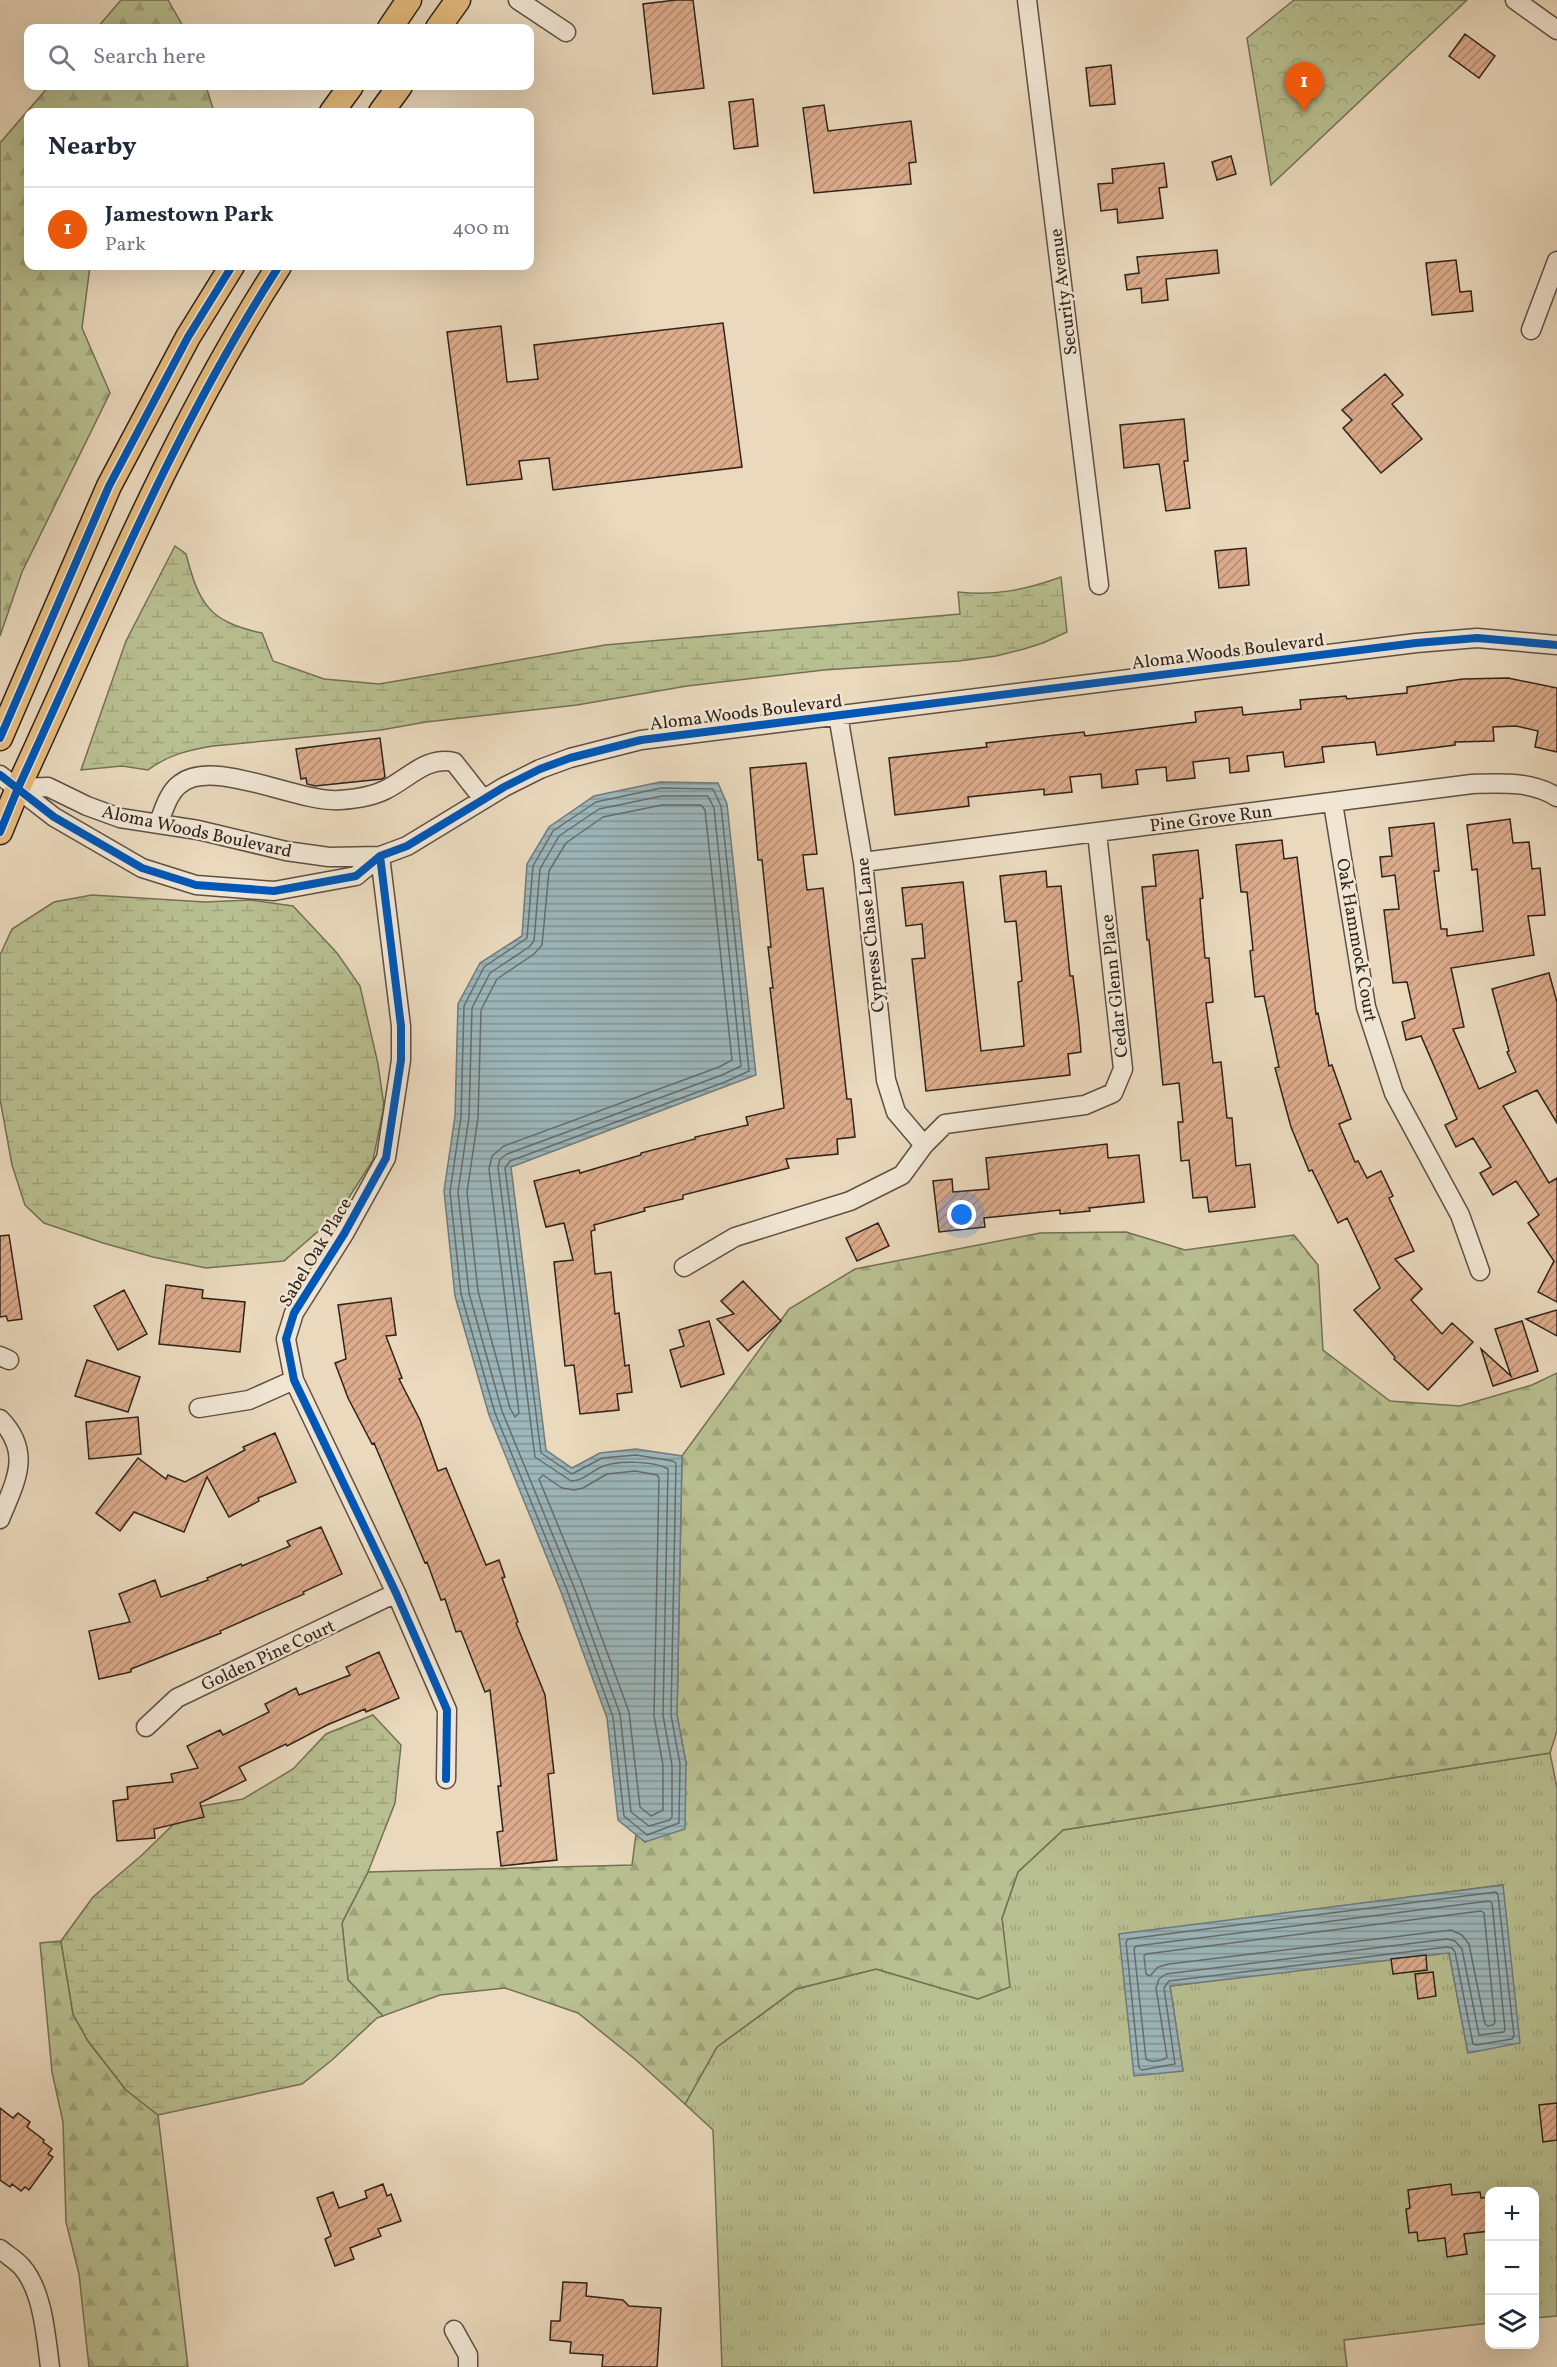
<!DOCTYPE html>
<meta charset="utf-8">
<style>
:root{--surface:#fff;--page:#f6f6f7;--text:#1f2937;--muted:#747a83;--line:#e0e1e3;--accent:#ea580c}
body{margin:0;font-family:Vollkorn,serif;background:var(--page);color:var(--text)}
.controls{position:absolute;right:18px;bottom:18px;display:grid;overflow:hidden;border-radius:12px;box-shadow:0 6px 24px #0002}
.controls button{width:54px;height:54px;display:grid;place-items:center;padding:0;border:0;border-bottom:2px solid var(--line);background:var(--surface);color:var(--text);font:30px sans-serif}
.you{position:absolute;left:962px;top:1215px;width:21px;height:21px;margin:-15px;border:4px solid #fff;border-radius:50%;background:#1a73e8;box-shadow:0 0 0 9px #1a73e833}
.badge{display:grid;place-items:center;width:39px;height:39px;border-radius:50%;background:var(--accent);color:#fff;font-size:20px;font-weight:700}
.pin{position:absolute;translate:-50% -50px;filter:drop-shadow(0 2px 3px #0008)}
.pin::after{content:'';position:absolute;top:32px;width:21px;height:18px;background:inherit;clip-path:polygon(0 0,100% 0,50% 100%)}
.list{margin:0;padding:0;list-style:none}
h2{display:flex;justify-content:space-between;align-items:center;height:78px;margin:0;padding:0 24px;font-size:26px}
h2 small{font-size:20px;font-weight:400;color:var(--muted)}
.list li{display:grid;grid-template-columns:39px 1fr auto;gap:18px;align-items:center;box-sizing:border-box;height:84px;padding:0 24px;border-top:2px solid var(--line)}
.list b{display:block;font-size:22px;white-space:nowrap}
.list p{margin:0;font-size:20px;white-space:nowrap;color:var(--muted)}
.list em{font-size:20px;font-style:normal;color:var(--muted)}
.icon{flex:none;width:33px;height:33px;fill:none;stroke:currentColor;stroke-width:2;stroke-linecap:round;stroke-linejoin:round}
.map{position:relative;flex:none;width:1557px;height:2367px;overflow:hidden}
.search{position:absolute;background:var(--surface);box-shadow:0 6px 24px #0002;left:24px;top:24px;width:510px;height:66px;display:flex;align-items:center;gap:15px;box-sizing:border-box;padding:0 21px;border-radius:12px;color:var(--muted);font-size:22px}
.panel{position:absolute;background:var(--surface);box-shadow:0 6px 24px #0002;left:24px;top:108px;width:510px;height:162px;border-radius:12px}
.map>svg:first-child{display:block}
.grass{fill:url(#grass-tufts);stroke:#747056;stroke-width:1.5;fill-rule:evenodd}
.forest{fill:url(#forest-firs);stroke:#747056;stroke-width:1.5}
.wetland{fill:url(#wetland-marsh);stroke:#747056;stroke-width:1.5}
.park{fill:url(#park-crowns);stroke:#747056;stroke-width:1.5}
.water{fill:url(#water-rules);stroke:#717b7b;stroke-width:1.5}
.lines{fill:none;stroke-linecap:round;stroke-linejoin:round}
.shore{stroke:#666c6b;stroke-width:1.5}
.building{fill:url(#building-hatch);stroke:#30221b;stroke-width:1.5}
.minor-casing{stroke:#5e5044;stroke-width:21}
.major-casing{stroke:#30221b;stroke-width:27}
.minor{stroke:#f1e6d4;stroke-width:18}
.major{stroke:#e5bc7e;stroke-width:24}
.cycleway-casing{stroke:#f1e6d4;stroke-width:11}
.cycleway{stroke:#0057b8;stroke-width:8}
.labels{text-anchor:middle;stroke-width:5;stroke-linejoin:round;paint-order:stroke}
.street-label{font-size:18px;fill:#30221b;stroke:#f1e6d4}
</style>
<div class="map">
<svg width="1557" height="2367" viewBox="0 0 1557 2367">
<defs>
<pattern id="grass-tufts" width="24" height="20" patternUnits="userSpaceOnUse" patternTransform="scale(1.5)"><rect width="24" height="20" fill="#b8bf90"/><path d="M3 7l-1-3M5 7V3M7 7l1-3M15 17l-1-3M17 17v-4M19 17l1-3" fill="none" stroke="#9ea47c"/></pattern>
<pattern id="forest-firs" width="22" height="20" patternUnits="userSpaceOnUse" patternTransform="scale(1.5)"><rect width="22" height="20" fill="#b8bf90"/><path d="M5 1l3.5 6h-7zM16 11l3.5 6h-7z" fill="#9ea47c"/></pattern>
<pattern id="wetland-marsh" width="20" height="14" patternUnits="userSpaceOnUse" patternTransform="scale(1.5)"><rect width="20" height="14" fill="#b8bf90"/><path d="M1 5h8M5 5V1M11 12h8M15 12V8" fill="none" stroke="#9ea47c"/></pattern>
<pattern id="park-crowns" width="20" height="18" patternUnits="userSpaceOnUse" patternTransform="scale(1.5)"><rect width="20" height="18" fill="#b8bf90"/><path d="M2 6a3 3 0 1 1 6 0M12 15a3 3 0 1 1 6 0" fill="none" stroke="#9ea47c"/></pattern>
<pattern id="water-rules" width="6" height="5" patternUnits="userSpaceOnUse" patternTransform="scale(1.5)"><rect width="6" height="5" fill="#9cb7bb"/><path d="M0 2.5h6" fill="none" stroke="#809497"/></pattern>
<pattern id="building-hatch" width="6" height="6" patternUnits="userSpaceOnUse" patternTransform="scale(1.5)"><rect width="6" height="6" fill="#ddac8c"/><path d="M-1 1l2-2M0 6l6-6M5 7l2-2" fill="none" stroke="#b48c72"/></pattern>
</defs>
<rect width="100%" height="100%" fill="#ead9bd"/>
<filter id="stains"><feTurbulence type="fractalNoise" baseFrequency=".00333" numOctaves="4"/><feColorMatrix values="0 0 0 0 .2 0 0 0 0 .09 0 0 0 0 .02 0 0 0 .5 -.17"/></filter>
<radialGradient id="worn" r=".72"><stop offset=".6" stop-color="#630" stop-opacity="0"/><stop offset="1" stop-color="#630" stop-opacity=".3"/></radialGradient>
<path class="grass" d="M1550 1753 1557 1788V2316L1535 2318 1534 2192H1490L1489 2323 1344 2340 1347 2367H722L713 2130 685 2104 717 2047 796 1989 876 1969 978 1999 1009 1987 1002 1918 1018 1872 1063 1830ZM1503 1885 1468 2053 1449 1952 1170 1986 1183 2071 1119 1935Z"/>
<path class="forest" d="M121 0H168L184 28H97Z
M49 86H206L214 112H28V266H90L82 328 110 393 22 572 0 636V143Z
M1126 1232 1185 1250 1294 1235 1318 1265 1323 1350 1390 1401 1460 1406 1532 1385 1557 1373V1731L1550 1753 1063 1830 1018 1872 1002 1918 1010 1987 978 1999 876 1969 796 1989 717 2047 685 2104 636 2060 578 2013 505 1988 440 1995 383 2016 348 1980 342 1923 368 1872 632 1865 636 1834 645 1842 686 1763 677 1715 682 1456 789 1309 855 1269 1040 1233Z
M61 1941 73 2014 88 2041 126 2090 158 2115 188 2367H89L79 2274 66 2222 63 2122 52 2072 40 1943Z"/>
<path class="wetland" d="M175 546 186 554C199 604 209 622 262 633L273 661 324 679 379 684 605 645 960 614 958 592C995 596 1025 590 1061 577L1067 632 1043 643 1024 649 996 656 959 661 824 670 687 686 577 705 426 722 381 730 213 746C188 750 168 755 148 770L122 766 81 770 126 641Z
M92 895 205 902 250 900 293 906 337 953 360 986 378 1064 384 1106 373 1160 339 1213 284 1261 206 1268 153 1257 103 1243 44 1223 25 1205 12 1165 0 1099V955L12 929 54 902Z
M373 1715 401 1745 395 1803 368 1872 342 1923 348 1980 383 2016 377 2018 332 2060 302 2084 158 2115 126 2090 88 2041 73 2014 61 1941 93 1897 142 1855 190 1808 243 1799 293 1769 326 1734Z"/>
<path class="park" d="M1294 0H1467L1271 185 1247 38Z"/>
<path class="water" d="M660 782 718 783 727 804 756 1075 511 1167 546 1450 572 1468 600 1453 636 1449 682 1456 677 1715 686 1763 685 1829 645 1842 618 1820 607 1718 561 1592 489 1415 455 1296 444 1191 455 1116 458 1004 480 963 522 936 527 864 549 827 594 796Z
M1503 1885 1520 2043 1468 2053 1449 1953 1170 1986 1183 2071 1134 2076 1119 1934Z"/>
<g class="lines">
<path class="shore" d="M661 788 713 789 721 806 749 1071 725 1082 510 1161 505 1168 541 1453 572 1474 602 1458 636 1455 673 1461 676 1463 671 1715 680 1764 679 1823 647 1835 624 1816 613 1717 567 1590 495 1413 461 1294 450 1192 461 1117 464 1006 484 967 527 938 533 866 553 831 596 802Z
M662 796H708L714 808 741 1066 722 1075 507 1154 500 1159 498 1167 535 1457 571 1481C582 1481 591 1472 601 1467 616 1460 655 1461 668 1469L663 1715 672 1765V1817L670 1820 649 1826 631 1812 620 1714 574 1587 502 1411 469 1293 458 1192 469 1117 472 1008 490 973 529 947 534 941 540 869 559 836 599 809Z
M662 805H701L705 810 732 1060 719 1067 504 1146 492 1156 489 1169 519 1413 515 1417 510 1408 478 1291 467 1192 478 1118 481 1010 497 979 534 954 542 945 549 871 566 843 603 817Z
M635 1471 657 1475 659 1478 654 1716 663 1765V1810L651 1816 640 1807 629 1712 582 1584 539 1479 543 1475 562 1488 574 1490 583 1488 607 1474Z
M1496 1892 1498 1895 1514 2036 1512 2039 1476 2045 1473 2044 1455 1952 1452 1948 1447 1947 1169 1981 1164 1988 1175 2064 1142 2070 1139 2068 1126 1942 1128 1939Z
M1489 1901 1492 1903 1505 2029 1504 2032 1479 2035 1462 1949 1455 1941 1447 1939 1166 1974 1159 1979 1156 1988 1167 2057C1163 2061 1150 2063 1146 2059L1134 1949 1136 1946Z
M1481 1911 1484 1913 1495 2022 1493 2025 1488 2026 1485 2024 1469 1944 1462 1935 1451 1930 1169 1964 1158 1967 1150 1976 1146 1974 1144 1956 1146 1954Z"/>
</g>
<path class="building" d="M676 0H693L704 88 653 94 643 4Z
M1465 34 1495 56 1479 78 1449 56Z
M1111 65 1115 104 1090 106 1086 68Z
M753 99 758 146 734 149 729 102Z
M824 105 828 131 911 121 916 162 909 163 911 184 814 193 803 108Z
M1231 156 1236 174 1217 180 1212 162Z
M1164 163 1167 187 1159 188 1163 218 1118 223 1117 209 1101 211 1098 184 1113 183 1112 169Z
M1217 250 1219 273 1166 279 1168 300 1142 303 1141 288 1127 290 1125 275 1139 273 1137 257Z
M1456 260 1460 292 1471 291 1473 311 1432 315 1426 263Z
M723 323 742 467 553 490 549 458 519 461 522 479 467 485 447 332 501 326 507 382 538 379 534 345Z
M1385 374 1403 395 1392 404 1422 439 1381 473 1343 428 1352 420 1342 410Z
M1184 419 1188 461H1184L1190 508 1166 511 1159 464 1124 468 1120 425Z
M1246 548 1249 585 1219 588 1215 551Z
M1508 678 1557 688V752L1535 747 1538 731 1516 726 1493 727 1494 741 1455 742V745L1377 755 1375 742 1322 747 1324 762 1285 767 1283 752 1247 756 1249 771 1230 773 1229 758 1193 762 1195 778 1167 781 1166 767 1136 770 1138 784 1102 788 1101 774 1070 777 1072 792 1044 795V789L968 797 969 806 895 815 889 758 987 747 986 743 1038 737 1084 732 1085 736 1196 722 1195 712 1242 707 1243 715 1301 709 1300 700 1346 696 1347 699 1407 693V687L1463 679Z
M380 738 385 777 382 779 315 786 307 784 306 778 301 779 296 749Z
M806 763 817 854 803 855 807 890 823 888 847 1099H851L855 1137 837 1139 838 1154 786 1159 789 1168 683 1195V1199L644 1208 645 1211 594 1225 595 1230 591 1231 595 1274 611 1272 615 1314 619 1313 625 1366 629 1365 632 1392 617 1394 619 1410 580 1414 574 1365 565 1366 554 1262 573 1260 564 1223 546 1227 534 1181 579 1170 580 1173 641 1155V1153L695 1139V1137L748 1125 746 1117 784 1108 770 988H773L768 947H771L762 860H758L750 768Z
M1510 819 1513 843 1529 842 1532 869 1540 868 1545 915 1528 916 1534 955 1451 968 1464 1027 1453 1029 1479 1089 1516 1072 1507 1052 1509 1051 1492 989 1549 973 1557 1002V1123L1537 1090 1503 1106 1549 1183 1557 1178V1302L1538 1292 1554 1261 1528 1223 1539 1215 1516 1181 1493 1195 1480 1173 1491 1167 1473 1138 1456 1147 1445 1125 1457 1119 1421 1036 1406 1040 1402 1022 1415 1018 1407 982 1393 983 1384 910 1399 909 1395 875 1382 877 1380 857 1392 856 1389 828 1434 823 1439 871H1434L1441 929H1447V936L1483 931 1477 869 1472 870 1467 825Z
M1282 840 1284 859 1297 857 1316 1014 1318 1013 1329 1066 1332 1065 1351 1119 1339 1124 1355 1162 1358 1161 1367 1178 1381 1171 1393 1196 1389 1198 1414 1251 1395 1259 1422 1289 1411 1300 1442 1334 1452 1323 1473 1342 1428 1390 1394 1359 1395 1357 1354 1310 1380 1288 1347 1218 1338 1223 1312 1170 1309 1171 1291 1127 1275 1068 1279 1067 1264 996 1255 997 1250 951 1253 950 1247 892H1241L1236 845Z
M1198 850 1203 898 1200 899 1205 958H1209L1213 1002 1206 1003 1213 1063 1221 1062 1227 1118H1232L1236 1166 1250 1164 1255 1207 1209 1212 1207 1197 1193 1198 1189 1160 1181 1161 1178 1122H1183L1179 1083 1163 1085 1149 940H1147L1142 887 1156 886 1153 855Z
M1046 871 1047 887 1061 886 1070 976H1073L1079 1026 1081 1052 1068 1054 1070 1075 926 1091 912 959 925 958 922 924 906 926 902 888 963 882 981 1051 1024 1046 1018 982 1022 981 1016 921 1005 922 1000 876Z
M1107 1144 1108 1158 1139 1155 1144 1202 1089 1208 1090 1211 1060 1214V1210L984 1218 985 1227 939 1232 933 1181 952 1179 953 1192 989 1189 986 1158Z
M878 1223 889 1246 857 1261 846 1238Z
M9 1235 22 1319 8 1321 6 1316 0 1317V1236Z
M743 1281 781 1321 748 1351 717 1319 734 1314 721 1301Z
M166 1285 203 1290 202 1298 245 1302 240 1352 159 1344Z
M124 1290 147 1334 118 1350 94 1306Z
M391 1298 396 1335 386 1336 402 1378 399 1379 420 1420 438 1471 446 1468 486 1565 499 1560 505 1577 502 1578 518 1622 516 1623 545 1695 554 1773 548 1774 557 1860 501 1866 497 1832 503 1831 498 1786H501L490 1690 485 1692 461 1631 456 1632 445 1599 441 1600 427 1562 425 1563 374 1443 372 1444 348 1398 335 1363 346 1359 338 1305Z
M1557 1310V1336L1526 1319Z
M709 1321 724 1374 681 1387 670 1350 684 1346 679 1330Z
M1522 1321 1538 1371 1493 1386 1481 1349 1511 1376 1495 1329Z
M87 1360 140 1377 128 1412 75 1396Z
M138 1417 141 1454 89 1459 86 1422Z
M275 1433 296 1482 258 1498 259 1501 229 1517 207 1477 184 1532 134 1512 120 1531 96 1513 138 1458 166 1479 168 1475 185 1482 245 1450 243 1447Z
M321 1527 342 1574 303 1592 304 1594 220 1631 221 1633 131 1669V1672L99 1679 89 1631 130 1622 119 1594 155 1580 161 1597 208 1580 207 1578 241 1564 242 1566 290 1546 287 1541Z
M379 1652 399 1698 366 1712 365 1709 327 1725 287 1746 286 1744 239 1767 246 1780 200 1803 204 1817 154 1829 155 1838 117 1841 113 1801 128 1799 127 1787 173 1782 171 1774 198 1768 187 1746 220 1730 223 1735 269 1712 265 1704 296 1688 299 1695 350 1675 346 1667Z
M1426 1955 1427 1970 1393 1974 1391 1959Z
M1433 1972 1436 1996 1418 1999 1415 1974Z
M1557 2103V2140L1543 2142 1539 2105Z
M0 2108 13 2118 18 2113 30 2122 27 2127 44 2140 43 2142 52 2149 48 2154 53 2157 29 2190 25 2187 21 2191 12 2184 10 2187 0 2180Z
M383 2184 387 2196 391 2194 401 2221 378 2229 381 2236 350 2248 354 2259 335 2266 325 2239 331 2236 317 2198 333 2192 339 2208 367 2198 365 2191Z
M1451 2184 1452 2195 1480 2192 1481 2198 1490 2197V2231L1464 2234 1467 2254 1447 2257 1445 2238 1418 2241 1417 2232 1409 2233 1406 2209 1410 2208 1408 2190Z
M563 2282 587 2283 586 2296 623 2300 629 2306 661 2308 657 2367H602L603 2355 570 2353 571 2342 550 2340 551 2321H560Z"/>
<g class="lines">
<g class="minor-casing">
<path id="minor" d="M518 0 566 32
M1027 0 1099 585
M1515 0 1557 30
M1531 330 1557 261
M838 715 863 862 886 1080 896 1112 924 1145
M0 775 54 817 142 868 196 885 274 891 356 876 380 856 407 846 504 787 540 769 570 758 641 740 1416 643 1477 638 1557 645
M18 788 48 787 87 806 120 818 198 830 286 851 329 857 380 856
M1333 803 1366 1007 1394 1093 1460 1215 1480 1271
M158 824C164 810 168 793 180 784 213 757 297 803 340 800 355 799 371 797 385 790 408 779 426 756 454 762L483 799
M380 856 401 1026V1060L386 1158 344 1234 294 1313 286 1339 294 1380 396 1593 447 1710 446 1779
M863 862 1472 784C1502 783 1531 781 1557 797
M684 1267 735 1237 850 1201 902 1175 924 1145 945 1124 1085 1105 1113 1093 1123 1069 1097 833
M0 1356 9 1360
M199 1408 249 1400 294 1380
M0 1419C33 1453 15 1482 0 1519
M146 1727 177 1698 396 1593
M0 2249C7 2255 16 2260 22 2267 43 2291 46 2337 50 2367
M454 2330 468 2355V2367"/>
</g>
<g class="major-casing">
<path id="major" d="M390 28 409 0
M438 28 458 0
M332 112 351 86
M381 112 400 86
M0 738 109 486 188 337 232 266
M0 832 18 788C100 611 173 430 279 266"/>
</g>
<use href="#minor" class="minor"/>
<use href="#major" class="major"/>
<g class="cycleway-casing">
<path id="cycleway" d="M0 738 109 486 188 337 232 266
M0 775 54 817 142 868 196 885 274 891 356 876 380 856 407 846 504 787 540 769 570 758 641 740 1416 643 1477 638 1557 645
M0 832 18 788C100 611 173 430 279 266
M380 856 401 1026V1060L386 1158 344 1234 294 1313 286 1339 294 1380 396 1593 447 1710 446 1779"/>
</g>
<use href="#cycleway" class="cycleway"/>
</g>
<g class="labels">
<g class="street-label">
<text transform="translate(1063 292) rotate(-97)" y="6">Security Avenue</text>
<text transform="translate(1228 651) rotate(-7)" y="6">Aloma Woods Boulevard</text>
<text transform="translate(746 712) rotate(-7)" y="6">Aloma Woods Boulevard</text>
<text transform="translate(1211 818) rotate(-7)" y="6">Pine Grove Run</text>
<text transform="translate(197 831) rotate(12)" y="6">Aloma Woods Boulevard</text>
<text transform="translate(870 935) rotate(-96)" y="6">Cypress Chase Lane</text>
<text transform="translate(1357 940) rotate(80)" y="6">Oak Hammock Court</text>
<text transform="translate(1114 986) rotate(-96)" y="6">Cedar Glenn Place</text>
<text transform="translate(315 1252) rotate(-59)" y="6">Sabel Oak Place</text>
<text transform="translate(268 1655) rotate(-25)" y="6">Golden Pine Court</text>
</g>
</g>
<rect width="100%" height="100%" filter="url(#stains)"/>
<rect width="100%" height="100%" fill="url(#worn)"/>
</svg>
<div class="controls">
<button>+</button>
<button>−</button>
<button><svg class="icon" aria-label="layers" viewBox="0 0 24 24"><path d="M12 4l9 5-9 5-9-5zM3 14l9 5 9-5"/></svg></button>
</div>
<div class="you"></div>
<div class="pin badge" style="left:1304px;top:112px">1</div>
<div class="search"><svg class="icon" aria-label="search" viewBox="0 0 24 24"><circle cx="10" cy="10" r="6"/><path d="M15 15l6 6"/></svg>Search here</div>
<section class="panel">
<h2>Nearby<small></small></h2>
<ul class="list">
<li><span class="badge">1</span><div><b>Jamestown Park</b><p>Park</p></div><em>400 m</em></li>
</ul>
</section>
</div>
